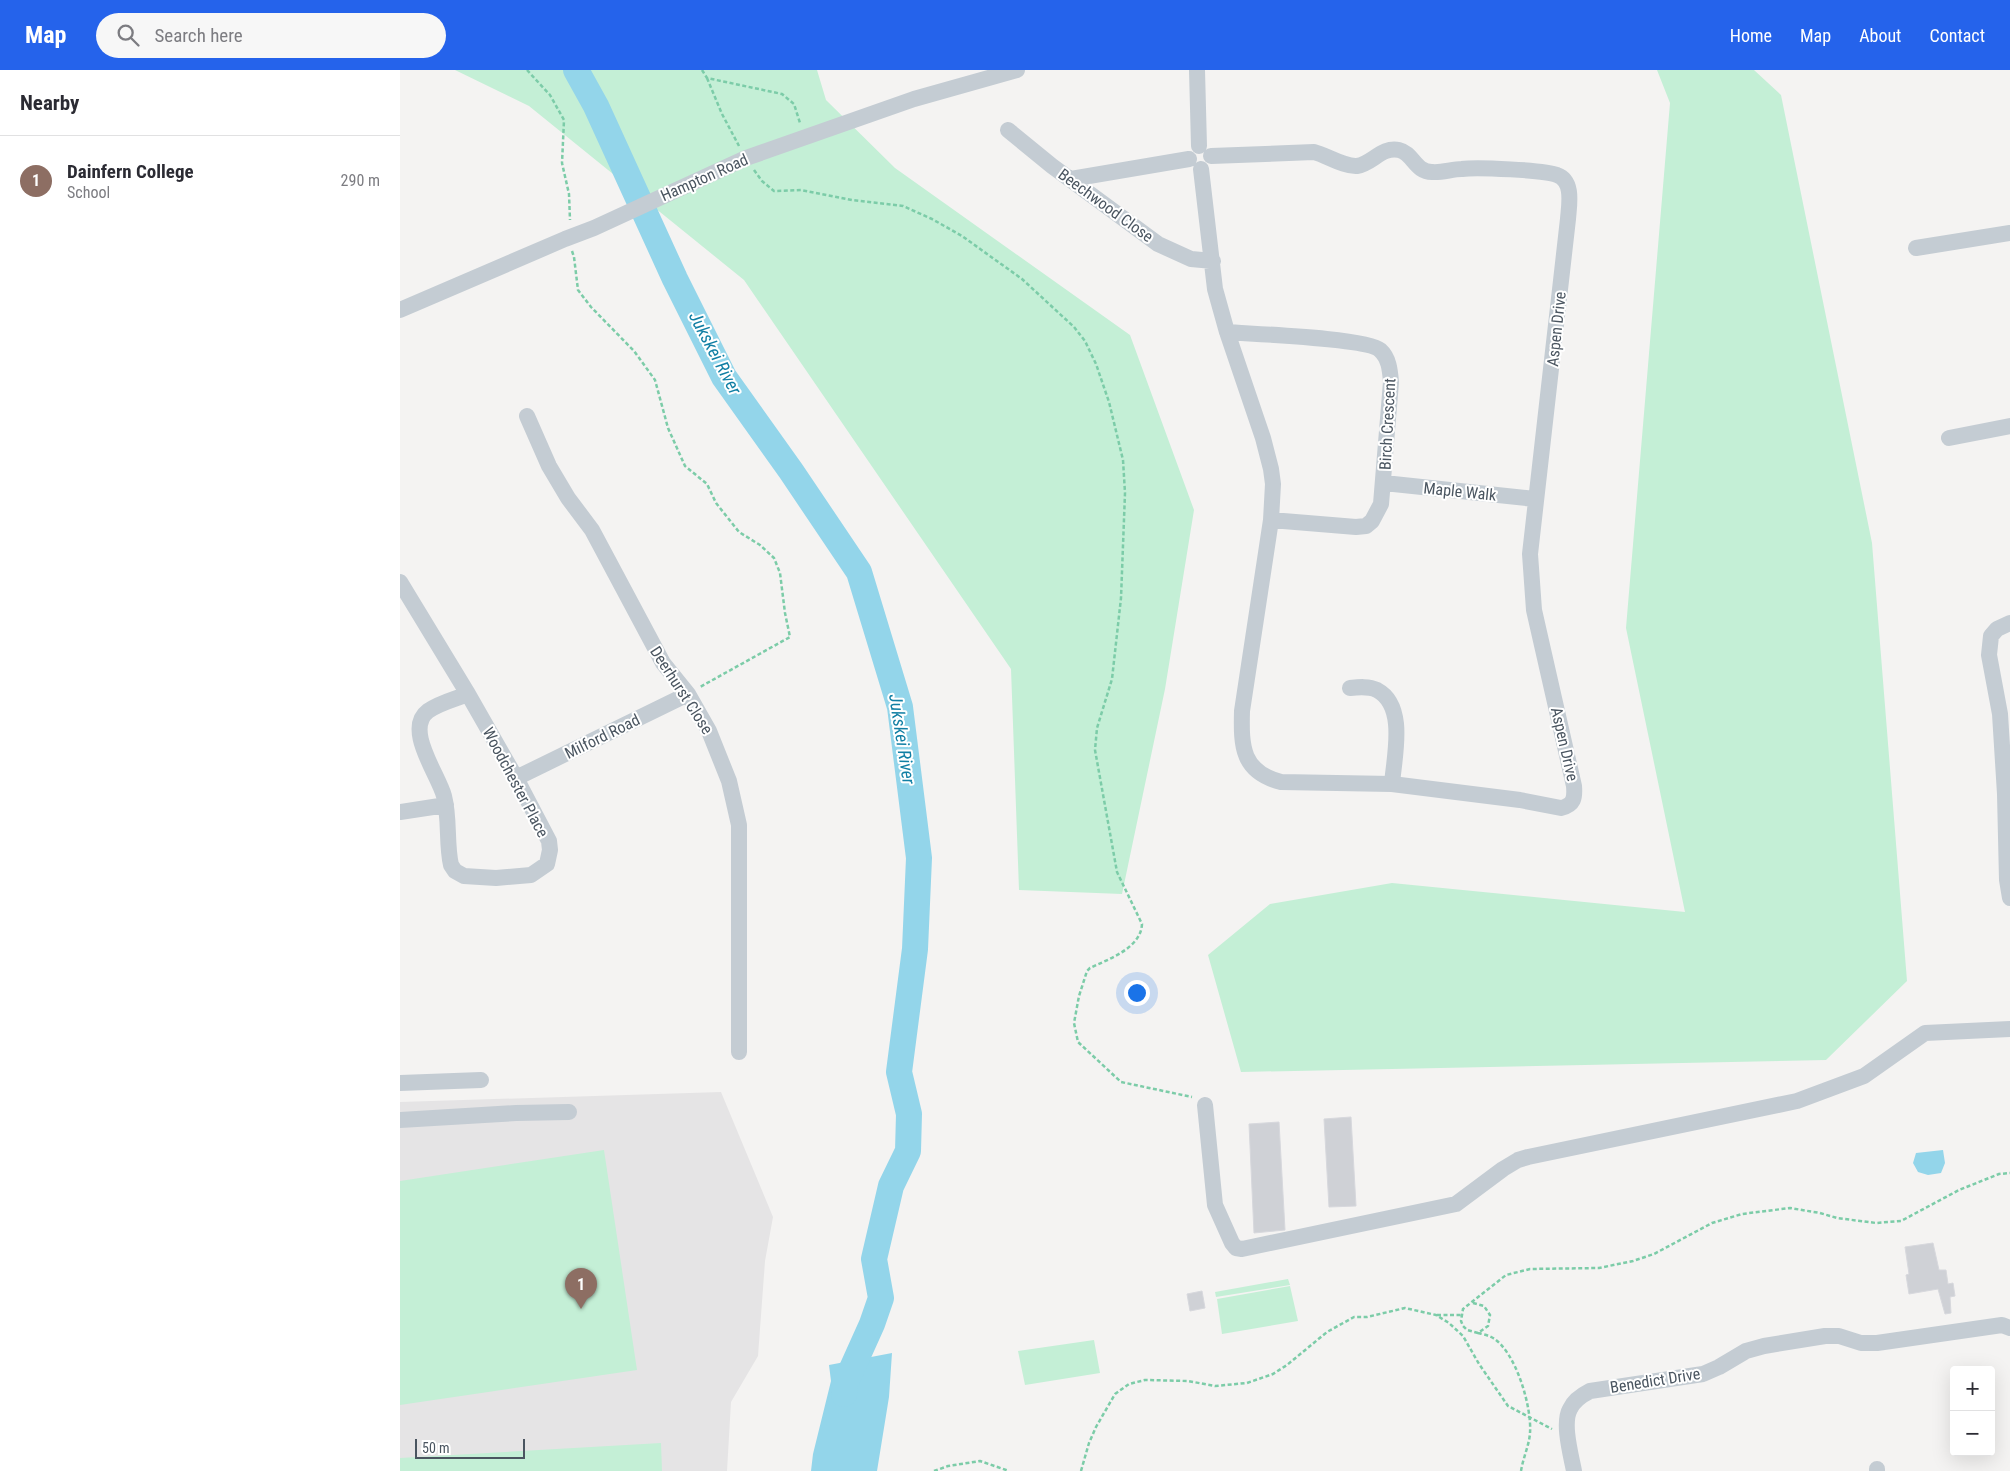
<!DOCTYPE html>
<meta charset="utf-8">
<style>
:root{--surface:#fff;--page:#f7f7f7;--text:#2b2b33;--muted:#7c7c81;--line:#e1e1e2;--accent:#2563eb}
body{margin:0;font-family:"Roboto Condensed",sans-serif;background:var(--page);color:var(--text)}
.controls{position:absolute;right:15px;bottom:15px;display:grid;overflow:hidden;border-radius:5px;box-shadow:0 5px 20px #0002}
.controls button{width:45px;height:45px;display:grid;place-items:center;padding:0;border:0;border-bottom:1px solid var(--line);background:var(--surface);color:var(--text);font:25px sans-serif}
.scale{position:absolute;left:15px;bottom:12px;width:110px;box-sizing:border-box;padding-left:5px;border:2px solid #4a5560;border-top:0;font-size:14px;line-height:18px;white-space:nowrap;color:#4a5560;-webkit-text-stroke:4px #fff;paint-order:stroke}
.you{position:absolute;left:736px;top:922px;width:18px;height:18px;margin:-12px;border:4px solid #fff;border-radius:50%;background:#1a73e8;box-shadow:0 0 0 8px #1a73e833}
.badge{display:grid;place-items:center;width:32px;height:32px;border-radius:50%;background:var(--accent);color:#fff;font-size:16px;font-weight:700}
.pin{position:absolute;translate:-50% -41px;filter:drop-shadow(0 1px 2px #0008)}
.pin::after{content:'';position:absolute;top:26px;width:18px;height:15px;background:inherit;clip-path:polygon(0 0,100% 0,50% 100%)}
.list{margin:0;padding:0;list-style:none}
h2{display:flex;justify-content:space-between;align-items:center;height:65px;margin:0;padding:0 20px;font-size:21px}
h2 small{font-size:16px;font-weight:400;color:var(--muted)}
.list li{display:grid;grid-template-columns:32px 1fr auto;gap:15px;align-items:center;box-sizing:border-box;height:90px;padding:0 20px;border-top:1px solid var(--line)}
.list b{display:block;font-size:19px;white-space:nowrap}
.list p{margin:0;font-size:16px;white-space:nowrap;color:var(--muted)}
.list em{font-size:16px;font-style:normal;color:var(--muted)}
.icon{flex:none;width:28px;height:28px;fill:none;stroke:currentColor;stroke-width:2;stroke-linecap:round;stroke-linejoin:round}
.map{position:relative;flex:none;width:1610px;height:1401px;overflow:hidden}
header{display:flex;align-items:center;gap:30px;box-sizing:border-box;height:70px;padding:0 25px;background:var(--accent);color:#fff}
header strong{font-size:24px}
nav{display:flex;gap:28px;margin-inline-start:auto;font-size:18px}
.search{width:350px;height:45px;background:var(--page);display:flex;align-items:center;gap:12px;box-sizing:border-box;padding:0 18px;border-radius:28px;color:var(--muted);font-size:19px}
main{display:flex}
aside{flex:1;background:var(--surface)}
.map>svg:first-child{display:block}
.education{fill:#e5e4e5}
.green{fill:#c4efd6}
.water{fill:#93d5ea}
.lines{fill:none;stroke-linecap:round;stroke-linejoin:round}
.river{stroke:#93d5ea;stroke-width:26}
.building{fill:#cfd1d6;stroke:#d7d8dd}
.path{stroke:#7ccca8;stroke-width:2.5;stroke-dasharray:4 2.5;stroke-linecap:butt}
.minor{stroke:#c4ccd3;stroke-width:16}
.labels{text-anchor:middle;stroke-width:4;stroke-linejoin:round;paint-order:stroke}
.street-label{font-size:16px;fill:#4a5560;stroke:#fff}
.water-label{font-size:18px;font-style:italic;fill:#117fa4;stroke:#fff}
</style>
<header>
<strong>Map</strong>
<div class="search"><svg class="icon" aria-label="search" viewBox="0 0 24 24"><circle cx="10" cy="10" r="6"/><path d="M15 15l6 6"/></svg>Search here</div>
<nav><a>Home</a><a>Map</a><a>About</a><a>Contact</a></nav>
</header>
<main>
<aside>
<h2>Nearby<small></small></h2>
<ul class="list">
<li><span class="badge" style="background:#8d6e63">1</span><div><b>Dainfern College</b><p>School</p></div><em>290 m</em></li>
</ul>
</aside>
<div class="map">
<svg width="1610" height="1401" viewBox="0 0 1610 1401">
<rect width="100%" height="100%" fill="#f4f3f2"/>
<path class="education" d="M321 1022 373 1147 365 1191 358 1286 331 1332 327 1401H0V1032Z"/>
<path class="green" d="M55 0H417L426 30 495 98 730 265 794 440 765 619 722 824 619 820 611 599 344 210 129 36Z
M1257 0H1354L1381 25 1472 473 1507 911 1426 990 841 1002 808 885 870 834 992 813 1285 842 1226 558 1270 33Z
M204 1080 237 1300 0 1335V1111Z
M888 1209 890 1215 816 1227 815 1222Z
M890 1216 898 1251 822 1264 817 1229Z
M694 1270 700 1303 625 1315 618 1281Z
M261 1373 262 1401H0V1388Z"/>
<path class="water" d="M1543 1080 1545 1093 1541 1103 1528 1105 1518 1102 1513 1093 1516 1083Z
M492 1283 489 1327 477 1401H411L413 1384 431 1311 429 1295Z"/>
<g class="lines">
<path class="river" d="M176 0 196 36 275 209 324 307 391 401 459 502 500 637 519 788 515 879 499 1002 509 1044 508 1081 491 1116 474 1189 481 1228 472 1254 445 1314 444 1324"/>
</g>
<path class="building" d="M951 1047 956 1136 929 1137 924 1049Z
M879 1052 885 1160 854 1163 849 1054Z
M1533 1173 1539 1200H1546L1548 1214 1553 1213 1555 1226 1550 1227 1551 1243 1545 1244 1538 1219 1509 1224 1506 1205 1509 1204 1505 1177Z
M802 1221 805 1238 790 1241 787 1224Z"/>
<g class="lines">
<path class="path" d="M127 0 150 25 164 50 162 93 169 124 170 150
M302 0 307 8 382 24 394 34 400 53
M307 8 322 44 339 76
M354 100 362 111 374 121 401 120 452 130 503 136 532 149 562 166 622 209 674 257 685 271 696 294 709 332 723 390 725 423 721 528 712 609 697 658 695 680 717 802 742 854C741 878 709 889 690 898L687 901 679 926 674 953 678 972 721 1012 792 1027
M172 181 174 187 178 220 191 237 234 281 255 310 268 358 285 396 307 414 316 433 339 462 360 475 374 488 380 503 385 543 390 567 300 617
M1073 1233 1084 1236 1090 1245 1088 1256 1078 1263 1067 1260 1063 1256 1061 1251 1063 1239 1106 1205 1130 1199 1199 1198 1233 1191 1254 1184 1312 1153 1342 1144 1390 1138 1420 1143 1437 1148 1476 1153 1501 1151 1559 1120 1599 1104 1610 1103
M1037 1245H1061
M1078 1263C1082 1264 1088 1265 1093 1268 1116 1282 1132 1337 1130 1363 1129 1376 1123 1388 1121 1401
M534 1401 548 1396 580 1391 609 1401
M681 1401 689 1373 696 1357 715 1324 729 1314 745 1310 788 1311 815 1316 847 1313 873 1304 887 1295 927 1262 954 1247H967L1005 1238 1036 1245 1049 1253 1063 1266 1079 1294 1108 1336 1152 1359"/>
<path class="minor" d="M797 0 799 76
M608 60 652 96 758 174 791 189 813 191
M801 99 815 219 827 262 863 368 871 399 873 414 871 450 842 641C841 677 842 702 881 712L992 714 1120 730 1161 738C1174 735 1175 728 1174 716L1134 540 1130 484 1168 149C1169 135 1174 111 1157 105 1146 100 1076 97 1062 99 1052 99 1042 103 1032 102 1015 102 1013 83 999 80 982 76 972 94 957 96 944 97 926 85 914 82L811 86
M671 109 789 89
M1516 178 1610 163
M0 240 165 169 194 158 346 88 514 29 617 0
M827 262C851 264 967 268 980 280 989 288 990 300 991 312L981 434 972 451 966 456 956 457 871 450
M127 346 149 396 168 428 192 460 263 593 288 624 309 661 329 711 339 755V982
M1549 368 1610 356
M984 413 1135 429
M0 512 68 624
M1610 553 1597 559 1591 566 1589 585 1600 644 1605 724 1607 810 1610 828
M950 618C959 617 969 616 977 620 1007 636 994 687 992 714
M68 624 116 708 149 771 150 780 147 794 131 805 96 808 64 806 55 801 51 795C46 773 50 749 44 726 38 704 4 659 28 641 39 633 55 629 68 624Z
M116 708 288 624
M0 742 46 735
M0 1013 81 1010
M805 1035 815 1135 832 1173 836 1178 842 1179 1056 1134 1103 1099 1118 1090 1128 1087 1397 1031 1464 1006 1525 963 1610 959
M0 1050 116 1043 169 1042
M1477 1399V1401
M1174 1401C1171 1385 1162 1353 1170 1339 1174 1330 1182 1325 1190 1321L1303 1304 1319 1297 1346 1281 1364 1276 1425 1266H1439L1461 1273H1477L1602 1255 1610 1258"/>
</g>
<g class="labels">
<g class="street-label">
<text transform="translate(304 107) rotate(-24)" y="6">Hampton Road</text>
<text transform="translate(706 135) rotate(36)" y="6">Beechwood Close</text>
<text transform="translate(1156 259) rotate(-84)" y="6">Aspen Drive</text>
<text transform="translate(987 354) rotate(-87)" y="6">Birch Crescent</text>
<text transform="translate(1060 421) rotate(6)" y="6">Maple Walk</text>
<text transform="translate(282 620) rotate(57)" y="6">Deerhurst Close</text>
<text transform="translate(202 666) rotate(-26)" y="6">Milford Road</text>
<text transform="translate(1165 674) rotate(77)" y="6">Aspen Drive</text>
<text transform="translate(116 712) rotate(62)" y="6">Woodchester Place</text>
<text transform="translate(1255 1310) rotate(-9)" y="6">Benedict Drive</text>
</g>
<g class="water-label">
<text transform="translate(315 283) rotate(62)" y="6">Jukskei River</text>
<text transform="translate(502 669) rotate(81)" y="6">Jukskei River</text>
</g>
</g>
</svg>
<div class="controls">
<button>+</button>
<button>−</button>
</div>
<div class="scale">50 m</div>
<div class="you"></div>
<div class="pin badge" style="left:181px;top:1239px;background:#8d6e63">1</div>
</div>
</main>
